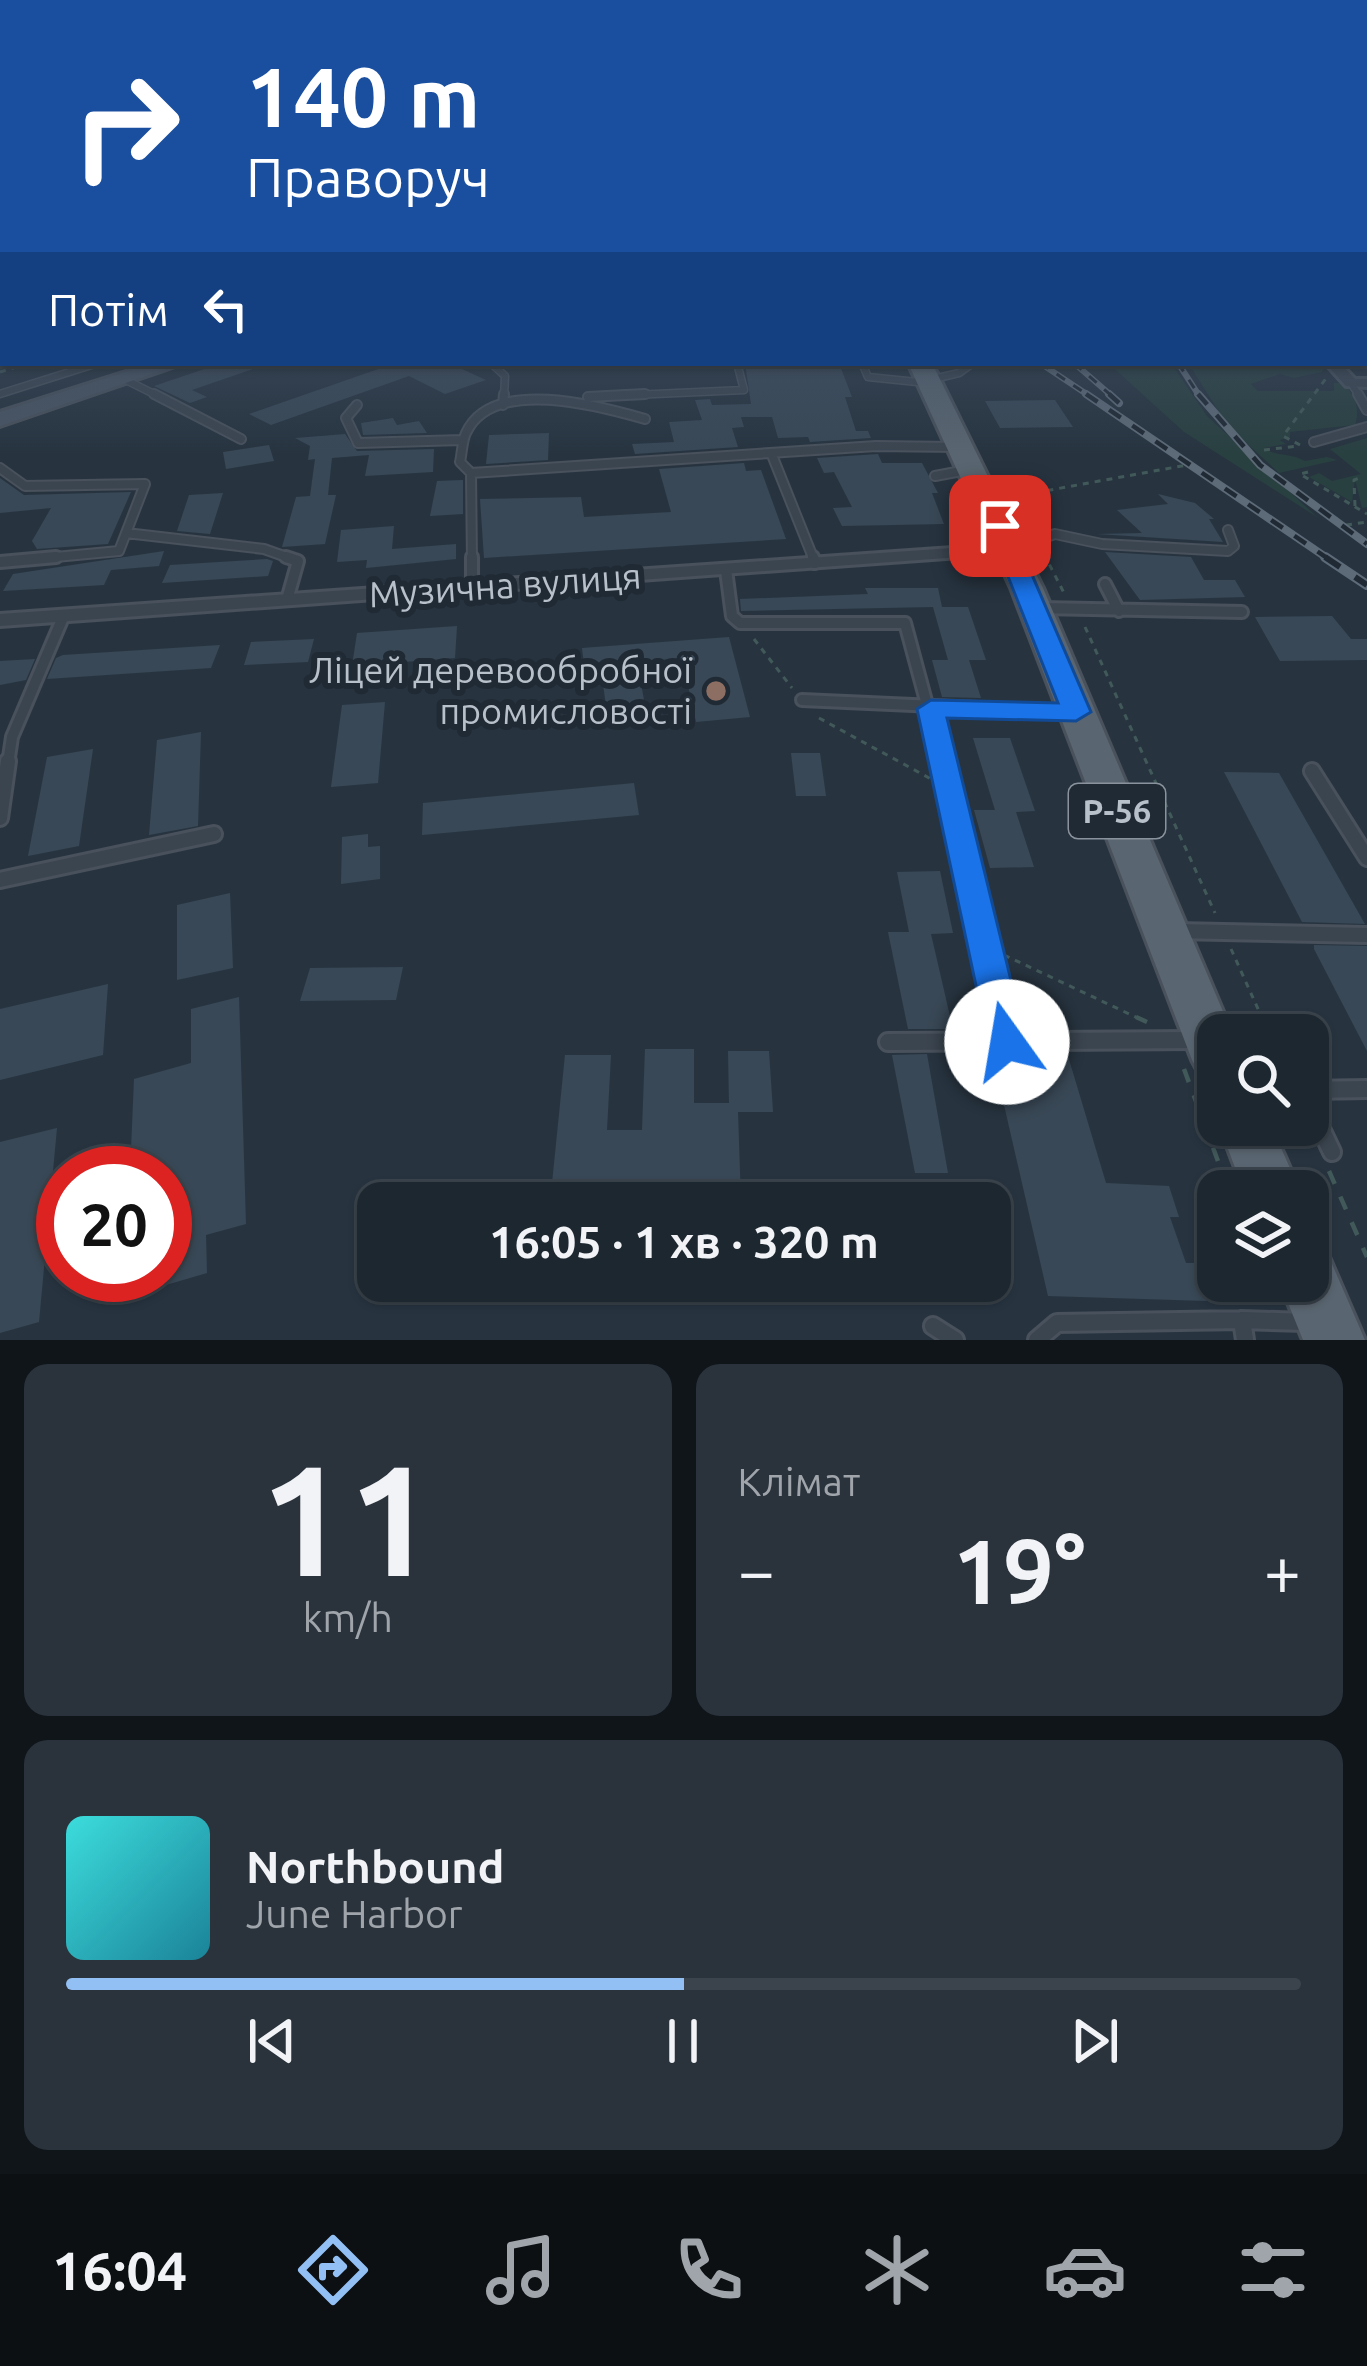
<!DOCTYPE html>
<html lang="uk">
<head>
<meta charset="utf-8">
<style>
  body { margin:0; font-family:Ubuntu,sans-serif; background:#2a333c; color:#f1f3f6; height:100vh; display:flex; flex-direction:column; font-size:45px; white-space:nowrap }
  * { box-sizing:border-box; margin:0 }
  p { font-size:39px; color:#a0a5ab }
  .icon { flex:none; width:66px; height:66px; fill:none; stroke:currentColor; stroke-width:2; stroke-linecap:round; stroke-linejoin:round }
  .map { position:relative; height:1340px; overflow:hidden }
  .panel { display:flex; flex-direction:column; gap:24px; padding:24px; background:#10151a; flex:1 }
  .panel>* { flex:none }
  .banner { position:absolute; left:0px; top:0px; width:1368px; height:366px; box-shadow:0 3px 9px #0004,0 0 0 3px #3b444c; background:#1a4fa0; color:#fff; overflow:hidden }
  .tools { position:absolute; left:1197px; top:1014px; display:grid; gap:24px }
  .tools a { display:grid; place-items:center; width:132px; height:132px; border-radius:24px; background:#1d2730; box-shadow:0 3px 9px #0004,0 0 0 3px #3b444c; font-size:60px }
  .speed { position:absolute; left:36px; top:1146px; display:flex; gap:24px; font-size:60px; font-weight:700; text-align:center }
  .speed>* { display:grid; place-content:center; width:156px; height:156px; border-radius:50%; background:#1d2730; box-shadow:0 3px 9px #0004,0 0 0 3px #3b444c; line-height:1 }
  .speed .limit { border:18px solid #d22; background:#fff; color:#111 }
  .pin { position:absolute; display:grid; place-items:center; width:102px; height:102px; color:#fff; margin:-51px; border-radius:24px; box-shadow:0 6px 18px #0006 }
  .me { position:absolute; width:132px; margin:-66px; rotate:347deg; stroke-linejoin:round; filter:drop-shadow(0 0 9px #0008) }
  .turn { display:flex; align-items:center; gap:42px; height:252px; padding:0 48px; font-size:54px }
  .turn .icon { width:156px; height:156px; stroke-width:2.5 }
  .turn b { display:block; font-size:84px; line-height:102px }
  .then { display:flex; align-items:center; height:114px; padding:0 48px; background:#0003; gap:24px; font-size:45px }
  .big { font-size:90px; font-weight:700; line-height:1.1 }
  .panel .widget { flex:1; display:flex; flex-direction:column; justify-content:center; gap:18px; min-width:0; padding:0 42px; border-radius:24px; background:#2a333c }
  .panel .dial { align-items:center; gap:0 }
  .dial b { font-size:156px; line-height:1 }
  .song { display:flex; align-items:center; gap:36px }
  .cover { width:144px; height:144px; border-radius:18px; background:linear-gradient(135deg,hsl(180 70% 55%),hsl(190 70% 35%)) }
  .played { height:12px; border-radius:6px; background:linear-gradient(90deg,#93c0f4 50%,#3b444c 50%) }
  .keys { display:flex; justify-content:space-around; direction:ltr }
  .heat { display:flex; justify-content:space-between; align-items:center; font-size:66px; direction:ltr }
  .panel .tiles { flex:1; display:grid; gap:24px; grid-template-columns:1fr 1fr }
  .widget:last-child { grid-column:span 2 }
  .trip { position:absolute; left:357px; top:1182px; width:654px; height:120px; border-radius:24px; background:#1d2730; box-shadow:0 3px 9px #0004,0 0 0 3px #3b444c; font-weight:700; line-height:120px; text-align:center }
  .tabs { display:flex; height:192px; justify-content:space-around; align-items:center; background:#0c1013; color:#a0a5ab }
  .tabs .icon { width:84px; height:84px }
  .tabs .on { color:#93c0f4 }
  .tabs b { font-size:54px; color:#f1f3f6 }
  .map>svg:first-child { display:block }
  .green { fill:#294041 }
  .building { fill:#394856 }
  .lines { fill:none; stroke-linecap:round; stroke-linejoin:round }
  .lane-far4-casing { stroke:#48515c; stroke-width:9 }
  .lane-far3-casing { stroke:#48515c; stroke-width:12 }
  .lane-far2-casing { stroke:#48515c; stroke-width:16 }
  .lane-far1-casing { stroke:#48515c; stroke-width:20 }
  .lane-casing { stroke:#48515c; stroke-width:22 }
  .street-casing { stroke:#48515c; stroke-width:6 }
  .secondary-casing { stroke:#48515c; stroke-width:6 }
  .primary-casing { stroke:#48515c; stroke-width:6 }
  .path-far1 { stroke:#425959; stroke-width:3; stroke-dasharray:6 6; stroke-linecap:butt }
  .path { stroke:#425959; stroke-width:4.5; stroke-dasharray:14 14; stroke-linecap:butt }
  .lane-far4 { stroke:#3b4550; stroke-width:6 }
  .lane-far3 { stroke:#3b4550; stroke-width:8 }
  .lane-far2 { stroke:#3b4550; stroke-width:10 }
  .lane-far1 { stroke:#3b4550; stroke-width:14 }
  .lane { stroke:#3b4550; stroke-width:16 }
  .street { fill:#3b4550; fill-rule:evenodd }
  .secondary { fill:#495563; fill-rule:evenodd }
  .primary { fill:#596570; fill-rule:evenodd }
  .rail-far2-casing { stroke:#5d6a77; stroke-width:6 }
  .rail-far1-casing { stroke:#5d6a77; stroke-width:8 }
  .rail-casing { stroke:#5d6a77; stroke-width:10 }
  .rail-far2 { stroke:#202a35; stroke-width:3; stroke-dasharray:10; stroke-linecap:butt }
  .rail-far1 { stroke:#202a35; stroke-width:4.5; stroke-dasharray:14; stroke-linecap:butt }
  .rail { stroke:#202a35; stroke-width:6; stroke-dasharray:18; stroke-linecap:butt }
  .route { fill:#1a73e8; stroke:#114b97; stroke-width:3 }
  .education-dot { fill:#8d6e63; stroke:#202a35; stroke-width:4.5 }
  .labels { text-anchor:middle; stroke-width:12; stroke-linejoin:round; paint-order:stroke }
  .shield { fill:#202a35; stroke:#8a939d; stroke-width:3 }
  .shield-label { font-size:33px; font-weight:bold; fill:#b8c0ca }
  .street-label { font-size:36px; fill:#b8c0ca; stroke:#202a35 }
  .poi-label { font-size:36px; fill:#b8c0ca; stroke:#202a35; text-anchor:end }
</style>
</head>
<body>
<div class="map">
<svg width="1367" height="1340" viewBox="0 0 1367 1340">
  <rect width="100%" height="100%" fill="#273440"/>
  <!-- green -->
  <path class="green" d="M 1108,363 L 1171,363 L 1207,416 L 1317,517 L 1184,432 Z
    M 1188,363 L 1328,363 L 1322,372 L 1294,378 L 1280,374 L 1251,384 L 1258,391 L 1334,391 L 1334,383 L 1344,383 C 1354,396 1361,407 1355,425 L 1290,432 L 1290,437 L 1280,440 L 1286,444 L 1264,448 C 1273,456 1292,453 1305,461 L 1327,457 L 1337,460 L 1279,473 L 1228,426 Z
    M 1367,438 L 1367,507 L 1362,508 L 1355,479 L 1352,502 L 1309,477 L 1319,473 L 1332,481 L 1361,474 L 1330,449 Z"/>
  <!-- building -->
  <path class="building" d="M 222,363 L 262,366 L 192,390 L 207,397 L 190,403 L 154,386 Z
    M 382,363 L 449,363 L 486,380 L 445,394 L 409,376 L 271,425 L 249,414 L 387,366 Z
    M 745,363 L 839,363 L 852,397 L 845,397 L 856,431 L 868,431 L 871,438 L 810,442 L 808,437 L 778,438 L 772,417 L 741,417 L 744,427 L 732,428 L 738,447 L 635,454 L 632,444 L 674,442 L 669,422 L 702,420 L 695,400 L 710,399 L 712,405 L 751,404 Z
    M 1055,400 L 1073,427 L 1000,428 L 985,401 Z
    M 393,418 L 397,425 L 419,421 L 427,433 L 363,435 L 361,423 Z
    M 549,433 L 548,460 L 486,464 L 489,435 Z
    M 345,434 L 357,451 L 434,449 L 433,472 L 365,476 L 369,455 L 332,458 L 328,495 L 336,495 L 325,544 L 282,547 L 296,497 L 310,496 L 315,459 L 308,460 L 310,446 L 295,438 Z
    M 269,445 L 274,461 L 226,469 L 223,452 Z
    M 878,454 L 882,463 L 922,463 L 938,493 L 932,493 L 944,524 L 842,526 L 833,508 L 852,507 L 834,472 L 824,473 L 817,458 Z
    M 744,463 L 746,471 L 761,470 L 786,539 L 484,558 L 480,499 L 581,497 L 584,517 L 671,512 L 659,469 Z
    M 0,478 L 24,495 L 131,492 L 108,544 L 37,549 L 32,541 L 51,508 L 0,513 Z
    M 463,480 L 463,514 L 430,516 L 437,481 Z
    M 223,493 L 210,534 L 177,531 L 189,495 Z
    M 1158,494 L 1195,503 L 1214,519 L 1209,519 L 1223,542 L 1097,534 L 1142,533 L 1117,510 L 1168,504 Z
    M 394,526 L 392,549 L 456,544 L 456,559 L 366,568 L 367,560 L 337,562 L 341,530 Z
    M 164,551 L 159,566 L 111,570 L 104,585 L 3,591 L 13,574 Z
    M 1105,552 L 1191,557 L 1204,580 L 1235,580 L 1245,597 L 1140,600 Z
    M 267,559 L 273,561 L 268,576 L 162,583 L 170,565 Z
    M 865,588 L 938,588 L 942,607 L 968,607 L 986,660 L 969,660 L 981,698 L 942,697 L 932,660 L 948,660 L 933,607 L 741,611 L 740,599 L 868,594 Z
    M 1332,616 L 1351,639 L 1367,639 L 1367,660 L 1280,661 L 1255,617 Z
    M 457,626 L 455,658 L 352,666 L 357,633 Z
    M 729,637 L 750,717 L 696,722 L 682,658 L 637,662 L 647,716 L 608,719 L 600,664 L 584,665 L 582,648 Z
    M 314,639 L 308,662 L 244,665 L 251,642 Z
    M 220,645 L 211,668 L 47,679 L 56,658 L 63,655 Z
    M 35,659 L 26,680 L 0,685 L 0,661 Z
    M 385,702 L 378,783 L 331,787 L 342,705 Z
    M 201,732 L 198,826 L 149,835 L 157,740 Z
    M 973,738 L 1010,738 L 1035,811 L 1016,812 L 1034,867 L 990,868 L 974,810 L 995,810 Z
    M 93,749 L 79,846 L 28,856 L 47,757 Z
    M 791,753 L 820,753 L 826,796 L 796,796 Z
    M 1224,772 L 1279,773 L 1365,924 L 1302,922 Z
    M 634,783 L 639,815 L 422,835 L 423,803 Z
    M 368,834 L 368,847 L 380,846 L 380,879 L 341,884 L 342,837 Z
    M 940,871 L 953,933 L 931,934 L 953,1029 L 908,1029 L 888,932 L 909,932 L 897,872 Z
    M 230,893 L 233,968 L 177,980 L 177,905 Z
    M 1314,945 L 1367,946 L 1367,1051 L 1314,949 Z
    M 403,967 L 396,1000 L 300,1001 L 310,968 Z
    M 108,984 L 103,1055 L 0,1080 L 0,1009 Z
    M 239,997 L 246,1224 L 206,1235 L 207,1273 L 125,1297 L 126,1275 L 165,1275 L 165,1173 L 130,1173 L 134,1079 L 191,1063 L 191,1009 Z
    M 645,1049 L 694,1049 L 694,1103 L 729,1103 L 728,1051 L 769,1051 L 773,1112 L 738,1112 L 741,1203 L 550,1203 L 565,1055 L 611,1055 L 607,1130 L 642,1130 Z
    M 927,1054 L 948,1173 L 915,1173 L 892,1055 Z
    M 1068,1056 L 1106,1183 L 1169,1186 L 1179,1217 L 1170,1217 L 1186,1263 L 1194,1263 L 1207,1301 L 1048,1296 L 1001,1092 L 1015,1092 L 1006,1057 Z
    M 57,1128 L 39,1322 L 0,1333 L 0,1142 Z
    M 957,1281 L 998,1281 L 1002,1297 L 960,1296 Z"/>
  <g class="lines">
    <defs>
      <path id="lane-far4" d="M 491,363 L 505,376 L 504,397
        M 862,363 L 868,377 L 927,383
        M 124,379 L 160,397
        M 929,380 L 959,373 L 973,363
        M 1351,383 L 1360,397
        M 0,394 L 98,363
        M 588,397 L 744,390 L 737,363"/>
      <path id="lane-far3" d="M 154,394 L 241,439
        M 1358,394 L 1367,410
        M 588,397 L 645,394
        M 357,405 L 346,418 L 358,443 L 462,440
        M 503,405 L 504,394
        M 1314,442 L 1367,427
        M 772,455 L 814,560
        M 0,468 L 25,486 L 145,484 L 119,551 L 24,560
        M 471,473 L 876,446 L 956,447
        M 935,476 L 967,470
        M 126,533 L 264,549 L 295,560
        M 1010,549 L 1055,534 L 1102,544 L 1228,551 L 1234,546 L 1228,530
        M 472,560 L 471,473 L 460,462 C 462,454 462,441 466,433 C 492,376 600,406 645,419"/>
      <path id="lane-far2" d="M 286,557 L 298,561 L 287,600
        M 472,557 L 472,587
        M 813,557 L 815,563
        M 0,562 L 56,557
        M 726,570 L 732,616 L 740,623 L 905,623 L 943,764
        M 1105,584 L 1119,611
        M 1041,608 L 1242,612
        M 802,700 L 1067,712
        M 8,764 L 12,737 L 64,615"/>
      <path id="lane-far1" d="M 943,761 L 1002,1020
        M 1312,771 L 1367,858
        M 0,818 L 8,761
        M 0,880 L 214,834
        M 1176,931 L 1367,935"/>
      <path id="lane" d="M 1001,1017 L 1007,1042
        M 888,1042 L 1194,1040
        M 1308,1090 L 1367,1089
        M 1308,1102 L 1332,1152
        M 933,1326 L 955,1340
        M 1037,1340 L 1057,1323 L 1242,1320
        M 1245,1340 L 1242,1320 L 1306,1322"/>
      <path id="street" d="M 1325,363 L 1340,363 L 1355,379 L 1367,379 L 1367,387 L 1346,386 Z
        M 1010,544 L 1019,549 L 1016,553 L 0,626 L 0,614 Z"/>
      <path id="secondary" d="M 154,363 L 184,363 L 0,426 L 0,412 Z"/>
      <path id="primary" d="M 908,363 L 932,363 L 1043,588 L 1233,1035 L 1218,1035 L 1218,1082 L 1200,1075 L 1192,1060 L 1011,588 Z
        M 1218,1123 L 1271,1125 L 1300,1191 L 1244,1191 Z
        M 1308,1249 L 1329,1257 L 1365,1340 L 1303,1340 L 1279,1281 L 1308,1281 Z"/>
    </defs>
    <!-- lane-far4 casing -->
    <use href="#lane-far4" class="lane-far4-casing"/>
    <!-- lane-far3 casing -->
    <use href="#lane-far3" class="lane-far3-casing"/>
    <!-- lane-far2 casing -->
    <use href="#lane-far2" class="lane-far2-casing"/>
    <!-- lane-far1 casing -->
    <use href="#lane-far1" class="lane-far1-casing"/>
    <!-- lane casing -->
    <use href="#lane" class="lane-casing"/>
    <!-- street casing -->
    <use href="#street" class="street-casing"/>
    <!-- secondary casing -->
    <use href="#secondary" class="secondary-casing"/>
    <!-- primary casing -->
    <use href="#primary" class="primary-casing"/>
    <!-- path-far1 -->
    <path class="path-far1" d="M 0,372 L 29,363
      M 1300,445 L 1283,436 L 1327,377
      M 1264,450 L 1298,446
      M 1308,472 L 1300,474 L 1367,514
      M 1012,497 L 1187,465
      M 1355,506 L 1354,480 L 1362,477
      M 1346,525 L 1367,522
      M 1044,554 L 1064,593
      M 1085,627 L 1215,913
      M 754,639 L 792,688
      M 819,718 L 931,779
      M 1231,949 L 1263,1020
      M 1004,955 L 1142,1020"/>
    <!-- path -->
    <path class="path" d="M 1136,1017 L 1147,1022
      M 1262,1017 L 1270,1035
      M 1184,1069 L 1229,1191
      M 1329,1171 L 1367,1257
      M 1262,1281 L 1269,1302"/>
    <!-- lane-far4 -->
    <use href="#lane-far4" class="lane-far4"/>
    <!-- lane-far3 -->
    <use href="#lane-far3" class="lane-far3"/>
    <!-- lane-far2 -->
    <use href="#lane-far2" class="lane-far2"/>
    <!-- lane-far1 -->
    <use href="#lane-far1" class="lane-far1"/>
    <!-- lane -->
    <use href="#lane" class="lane"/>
    <!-- street -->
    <use href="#street" class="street"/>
    <!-- secondary -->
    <use href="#secondary" class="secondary"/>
    <!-- primary -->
    <use href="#primary" class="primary"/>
    <defs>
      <path id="rail-far2" d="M 1040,363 L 1091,397
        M 1074,363 L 1113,397
        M 1178,363 L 1200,397"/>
      <path id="rail-far1" d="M 1086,394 L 1330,560
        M 1109,394 L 1119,403
        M 1198,394 L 1260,465 L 1367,544"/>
      <path id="rail" d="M 1325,557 L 1367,585"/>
    </defs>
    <!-- rail-far2 casing -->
    <use href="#rail-far2" class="rail-far2-casing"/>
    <!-- rail-far1 casing -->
    <use href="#rail-far1" class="rail-far1-casing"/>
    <!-- rail casing -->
    <use href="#rail" class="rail-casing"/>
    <!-- rail-far2 -->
    <use href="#rail-far2" class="rail-far2"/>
    <!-- rail-far1 -->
    <use href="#rail-far1" class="rail-far1"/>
    <!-- rail -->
    <use href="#rail" class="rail"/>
  </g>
  <!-- sky -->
  <linearGradient id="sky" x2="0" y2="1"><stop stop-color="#151d23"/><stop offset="0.59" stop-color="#415064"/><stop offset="1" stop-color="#415064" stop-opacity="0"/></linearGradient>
  <rect width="1367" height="454" fill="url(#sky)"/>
  <!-- route -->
  <path class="route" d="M 1000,519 L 1011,526 L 1091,712 L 1076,721 L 947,718 L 1026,1042 L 1020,1053 L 1007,1058 L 993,1053 L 988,1042 L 917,709 L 931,700 L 1058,703 L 988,526 Z"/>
  <!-- markers -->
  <circle class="education-dot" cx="716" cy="691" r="12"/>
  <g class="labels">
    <!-- shield labels -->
    <rect class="shield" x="1069" y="784" width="96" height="54" rx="9"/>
    <g class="shield-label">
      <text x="1117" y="823">Р-56</text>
    </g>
    <!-- street labels -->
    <g class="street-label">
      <text transform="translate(505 585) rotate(-4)" y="13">Музична вулиця</text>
    </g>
    <!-- poi labels -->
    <g class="poi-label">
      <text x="692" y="683">Ліцей деревообробної<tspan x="692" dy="41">промисловості</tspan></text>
    </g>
  </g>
</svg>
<div class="tools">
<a><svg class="icon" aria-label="search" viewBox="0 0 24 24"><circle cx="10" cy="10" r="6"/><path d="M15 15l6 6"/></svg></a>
<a><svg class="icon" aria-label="layers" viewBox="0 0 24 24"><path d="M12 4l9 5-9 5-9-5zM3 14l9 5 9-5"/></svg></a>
</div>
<div class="speed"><div class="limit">20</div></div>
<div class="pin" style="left:1000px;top:526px;background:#d93025"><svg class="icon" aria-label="arrive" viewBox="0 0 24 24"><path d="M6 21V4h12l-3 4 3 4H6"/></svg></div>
<svg class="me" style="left:1007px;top:1042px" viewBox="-20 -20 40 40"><circle r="19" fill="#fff"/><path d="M0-13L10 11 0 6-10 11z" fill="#1a73e8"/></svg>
<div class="trip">16:05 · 1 хв · 320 m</div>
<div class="banner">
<div class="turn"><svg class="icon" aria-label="right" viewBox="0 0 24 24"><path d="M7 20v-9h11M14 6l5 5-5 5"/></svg><div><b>140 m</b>Праворуч</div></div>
<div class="then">Потім<svg class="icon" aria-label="left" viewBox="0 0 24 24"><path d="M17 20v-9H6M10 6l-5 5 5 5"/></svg></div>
</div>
</div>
<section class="panel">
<div class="tiles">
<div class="widget dial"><b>11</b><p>km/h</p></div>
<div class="widget"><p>Клімат</p>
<div class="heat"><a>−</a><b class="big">19°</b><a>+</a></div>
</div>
<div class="widget">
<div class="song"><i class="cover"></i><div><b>Northbound</b><p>June Harbor</p></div></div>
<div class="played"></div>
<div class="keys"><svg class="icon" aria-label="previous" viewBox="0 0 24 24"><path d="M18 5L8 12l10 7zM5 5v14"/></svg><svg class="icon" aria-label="pause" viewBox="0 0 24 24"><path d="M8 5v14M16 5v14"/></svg><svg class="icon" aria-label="next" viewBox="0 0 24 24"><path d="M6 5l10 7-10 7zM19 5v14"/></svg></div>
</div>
</div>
</section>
<nav class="tabs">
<b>16:04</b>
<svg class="icon on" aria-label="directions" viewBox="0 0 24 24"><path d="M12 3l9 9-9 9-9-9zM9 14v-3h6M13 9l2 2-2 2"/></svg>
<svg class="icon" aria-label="music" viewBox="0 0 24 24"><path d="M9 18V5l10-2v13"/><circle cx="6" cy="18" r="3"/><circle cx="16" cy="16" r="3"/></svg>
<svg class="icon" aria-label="phone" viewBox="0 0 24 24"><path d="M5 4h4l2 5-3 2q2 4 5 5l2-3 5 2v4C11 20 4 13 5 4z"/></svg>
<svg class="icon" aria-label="climate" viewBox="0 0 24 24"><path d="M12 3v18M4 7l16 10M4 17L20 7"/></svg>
<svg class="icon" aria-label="car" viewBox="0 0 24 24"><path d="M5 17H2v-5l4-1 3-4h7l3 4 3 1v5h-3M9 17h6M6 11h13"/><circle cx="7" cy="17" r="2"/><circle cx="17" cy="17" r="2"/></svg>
<svg class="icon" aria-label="filters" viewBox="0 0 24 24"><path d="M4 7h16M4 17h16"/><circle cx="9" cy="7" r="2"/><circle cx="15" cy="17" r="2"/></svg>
</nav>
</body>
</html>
